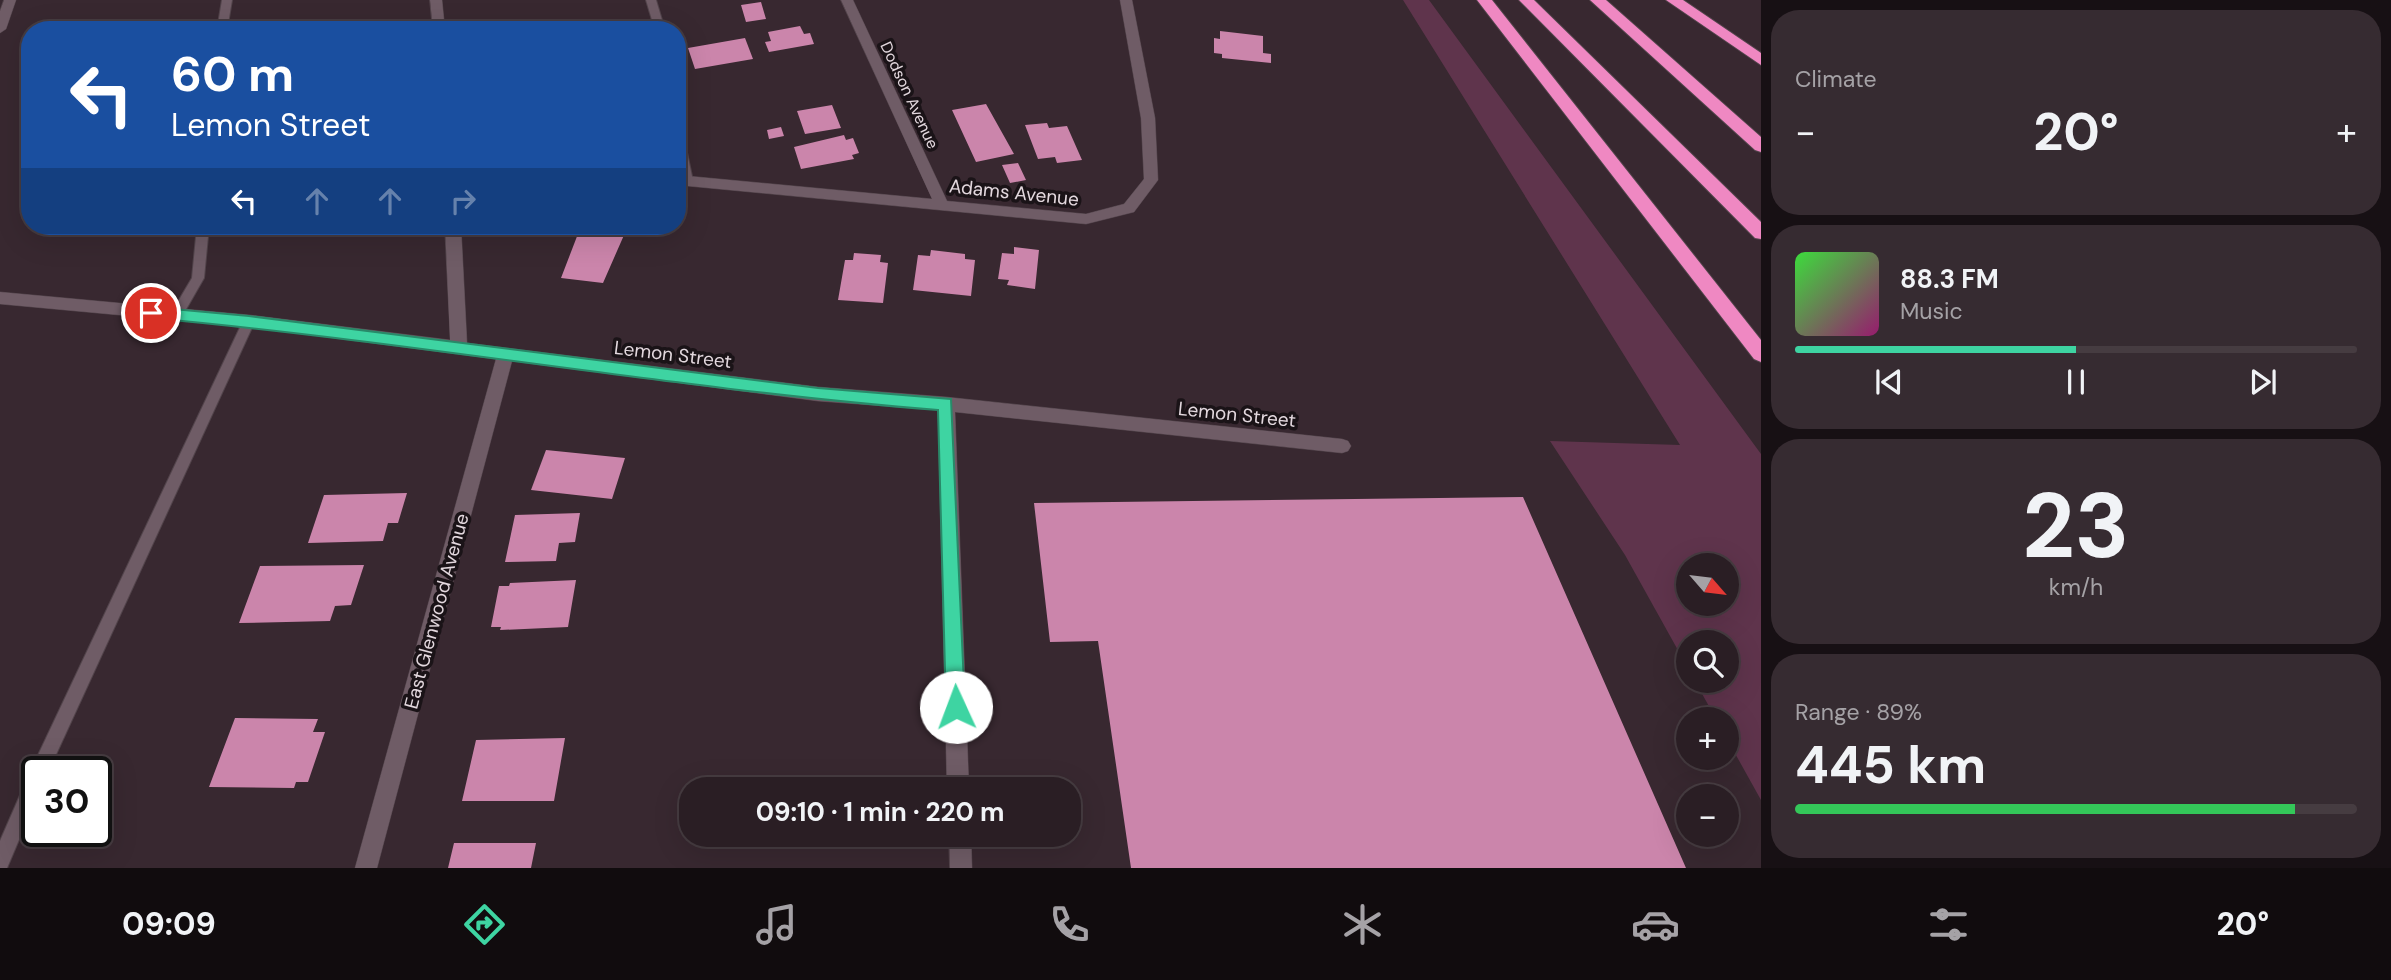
<!DOCTYPE html>
<html lang="en">
<head>
<meta charset="utf-8">
<style>
  body { margin:0; font-family:"DM Sans",sans-serif; background:#362b31; color:#f1f3f6; height:100vh; display:flex; flex-direction:column; font-size:26px; white-space:nowrap }
  * { box-sizing:border-box; margin:0 }
  p { font-size:23px; color:#a5a2a6 }
  .icon { flex:none; width:38px; height:38px; fill:none; stroke:currentColor; stroke-width:2; stroke-linecap:round; stroke-linejoin:round }
  .map { position:relative; flex:1; overflow:hidden }
  .panel { display:flex; flex-direction:column; gap:10px; padding:10px; background:#171014; width:630px }
  .panel>* { flex:none }
  .hud { position:absolute; left:21px; top:21px; width:665px; height:214px; border-radius:28px; box-shadow:0 7px 28px #0002,0 0 0 2px #463c41; background:#1a4fa0; color:#fff; overflow:hidden }
  .needle { width:46px; rotate:118deg }
  .controls { position:absolute; left:1676px; top:553px; display:grid; gap:14px }
  .controls a { display:grid; place-items:center; width:63px; height:63px; border-radius:50%; background:#2a1e24; box-shadow:0 7px 28px #0002,0 0 0 2px #463c41; font-size:35px }
  .speed { position:absolute; left:21px; top:756px; display:flex; gap:14px; font-size:35px; font-weight:700; text-align:center }
  .speed>* { display:grid; place-content:center; width:91px; height:91px; border-radius:50%; background:#2a1e24; box-shadow:0 7px 28px #0002,0 0 0 2px #463c41; line-height:1 }
  .speed .limit { border:4px solid #111; border-radius:10px; background:#fff; color:#111 }
  .pin { position:absolute; display:grid; place-items:center; width:60px; height:60px; color:#fff; margin:-30px; border:4px solid #fff; border-radius:50%; box-shadow:0 2px 7px #0007 }
  .me { position:absolute; width:77px; margin:-38px; rotate:358deg; stroke-linejoin:round; filter:drop-shadow(0 0 5px #0008) }
  .turn { display:flex; align-items:center; gap:24px; height:147px; padding:0 35px; font-size:32px }
  .turn .icon { width:91px; height:91px; stroke-width:2.5 }
  .turn b { display:block; font-size:49px; line-height:60px }
  .lanes { display:flex; align-items:center; height:66px; padding:0 35px; background:#0003; justify-content:center; gap:35px; direction:ltr }
  .lanes .off { opacity:.35 }
  .big { font-size:52px; font-weight:700; line-height:1.1 }
  .panel .tile { flex:1; display:flex; flex-direction:column; justify-content:center; gap:10px; min-width:0; padding:0 24px; border-radius:28px; background:#362b31 }
  .panel .dial { align-items:center; gap:0 }
  .dial b { font-size:91px; line-height:1 }
  .song { display:flex; align-items:center; gap:21px }
  .cover { width:84px; height:84px; border-radius:10px; background:linear-gradient(135deg,hsl(120 70% 55%),hsl(320 70% 35%)) }
  .played { height:7px; border-radius:4px; background:linear-gradient(90deg,#3ed4a2 50%,#463c41 50%) }
  .keys { display:flex; justify-content:space-around; direction:ltr }
  .heat { display:flex; justify-content:space-between; align-items:center; font-size:38px; direction:ltr }
  .charge { height:10px; border-radius:5px; background:linear-gradient(90deg,#34c759 89%,#463c41 0) }
  .trip { position:absolute; left:679px; top:777px; width:402px; height:70px; border-radius:28px; background:#2a1e24; box-shadow:0 7px 28px #0002,0 0 0 2px #463c41; font-weight:700; line-height:70px; text-align:center }
  .menu { display:flex; height:112px; justify-content:space-around; align-items:center; background:#110c0e; color:#a5a2a6 }
  .menu .icon { width:49px; height:49px }
  .menu .active { color:#3ed4a2 }
  .menu b { font-size:32px; color:#f1f3f6 }
  main { display:flex; flex:1; min-height:0 }
  .map>svg:first-child { display:block }
  .green { fill:#5f344c; fill-rule:evenodd }
  .building { fill:#cb85ab }
  .lines { fill:none; stroke-linecap:round; stroke-linejoin:round }
  .lane-casing { stroke:#52444b; stroke-width:2 }
  .street-casing { stroke:#52444b; stroke-width:1 }
  .highway-casing { stroke:#52444b; stroke-width:2 }
  .lane { fill:#6f5c66; fill-rule:evenodd }
  .street { fill:#6f5c66; fill-rule:evenodd }
  .highway { fill:#ef88c2; fill-rule:evenodd }
  .route { fill:#3ed4a2; stroke:#288a69; stroke-width:2 }
  .labels { text-anchor:middle; stroke-width:7; stroke-linejoin:round; paint-order:stroke }
  .far-street-label { font-size:16px; fill:#e3d8de; stroke:#1a1317 }
  .street-label { font-size:19px; fill:#e3d8de; stroke:#1a1317 }
</style>
</head>
<body>
<main>
<div class="map">
<svg width="1761" height="868" viewBox="0 0 1761 868">
  <rect width="100%" height="100%" fill="#382830"/>
  <!-- green -->
  <path class="green" d="M 1403,0 L 1429,0 L 1761,454 L 1761,800 L 1727,739 L 1727,719 L 1716,719 L 1695,681 L 1727,681 L 1727,642 L 1689,642 L 1689,670 L 1625,555 L 1550,441 L 1680,445 ZM 1689,565 L 1727,565 L 1727,604 L 1689,604 Z"/>
  <!-- building -->
  <path class="building" d="M 761,2 L 766,19 L 746,22 L 741,5 Z
    M 800,26 L 804,34 L 810,33 L 814,44 L 769,52 L 765,42 L 771,41 L 768,32 Z
    M 1220,31 L 1263,36 L 1263,53 L 1271,54 L 1271,63 L 1222,58 L 1222,54 L 1214,53 L 1214,38 L 1220,39 Z
    M 745,38 L 753,59 L 695,69 L 688,48 Z
    M 986,104 L 1014,154 L 976,162 L 952,110 Z
    M 832,105 L 841,128 L 805,134 L 797,111 Z
    M 1047,123 L 1049,128 L 1067,126 L 1082,160 L 1057,163 L 1055,157 L 1038,159 L 1025,125 Z
    M 781,127 L 784,136 L 769,139 L 767,130 Z
    M 844,135 L 846,140 L 853,138 L 859,153 L 852,155 L 854,159 L 801,169 L 794,147 Z
    M 1018,163 L 1026,180 L 1010,183 L 1002,165 Z
    M 581,226 L 628,226 L 603,283 L 561,278 Z
    M 1014,247 L 1039,250 L 1035,289 L 1007,285 L 1009,280 L 998,279 L 1002,253 L 1014,254 Z
    M 931,250 L 965,254 L 965,259 L 975,260 L 971,296 L 913,290 L 918,255 L 930,256 Z
    M 854,253 L 881,255 L 880,262 L 888,263 L 883,303 L 838,300 L 845,260 L 853,260 Z
    M 546,450 L 625,458 L 612,499 L 531,490 Z
    M 407,493 L 398,523 L 388,523 L 383,541 L 308,543 L 324,495 Z
    M 1523,497 L 1686,868 L 1131,868 L 1098,641 L 1050,642 L 1034,503 Z
    M 580,513 L 575,542 L 559,543 L 556,561 L 505,562 L 515,515 Z
    M 364,565 L 351,605 L 335,606 L 330,621 L 239,623 L 260,566 Z
    M 576,580 L 568,627 L 500,630 L 501,627 L 491,627 L 499,586 L 509,586 L 510,583 Z
    M 235,718 L 318,719 L 313,732 L 325,732 L 308,782 L 296,782 L 294,788 L 209,787 Z
    M 565,738 L 554,801 L 462,801 L 476,740 Z
    M 454,843 L 536,843 L 531,868 L 448,868 Z"/>
  <g class="lines">
    <defs>
      <path id="lane" d="M 222,0 L 232,0 L 227,30 L 217,30 Z
        M 646,0 L 656,0 L 665,30 L 655,30 Z
        M 677,130 L 683,134 L 693,181 L 687,185 L 681,181 L 677,162 Z
        M 197,226 L 209,226 L 204,278 L 181,318 L 176,320 L 170,315 L 192,278 Z
        M 249,316 L 255,321 L 48,772 L 37,772 L 37,797 L 7,868 L 0,868 L 0,841 L 31,770 L 243,321 Z"/>
      <path id="street" d="M 4,0 L 16,0 L 6,29 L 0,33 L 0,11 Z
        M 430,0 L 442,0 L 445,30 L 433,30 Z
        M 841,0 L 853,0 L 947,201 L 1086,214 L 1124,204 L 1144,179 L 1141,118 L 1120,0 L 1132,0 L 1155,118 L 1158,180 L 1134,212 L 1086,224 L 677,185 L 677,175 L 932,199 Z
        M 445,226 L 461,226 L 467,343 L 818,387 L 946,397 L 1342,439 L 1348,441 L 1351,446 L 1348,451 L 1342,453 L 955,412 L 969,789 L 947,789 L 938,410 L 818,401 L 512,361 L 377,868 L 355,868 L 496,359 L 249,327 L 0,304 L 0,292 L 249,315 L 450,340 Z
        M 949,835 L 971,835 L 972,868 L 950,868 Z"/>
      <path id="highway" d="M 1477,0 L 1492,0 L 1761,340 L 1761,362 L 1754,359 Z
        M 1519,0 L 1534,0 L 1761,222 L 1761,239 L 1755,238 Z
        M 1590,0 L 1606,0 L 1761,137 L 1761,152 L 1755,150 Z
        M 1666,0 L 1683,0 L 1761,53 L 1761,65 Z"/>
    </defs>
    <!-- lane casing -->
    <use href="#lane" class="lane-casing"/>
    <!-- street casing -->
    <use href="#street" class="street-casing"/>
    <!-- highway casing -->
    <use href="#highway" class="highway-casing"/>
    <!-- lane -->
    <use href="#lane" class="lane"/>
    <!-- street -->
    <use href="#street" class="street"/>
    <!-- highway -->
    <use href="#highway" class="highway"/>
  </g>
  <!-- route -->
  <path class="route" d="M 151,307 L 249,316 L 818,388 L 951,399 L 965,707 L 962,713 L 956,716 L 949,713 L 946,707 L 938,410 C 674,389 414,342 151,318 L 144,313 Z"/>
  <g class="labels">
    <!-- far-street labels -->
    <g class="far-street-label">
      <text transform="translate(910 95) rotate(65)" y="6">Dodson Avenue</text>
    </g>
    <!-- street labels -->
    <g class="street-label">
      <text transform="translate(1014 192) rotate(6)" y="7">Adams Avenue</text>
      <text transform="translate(673 354) rotate(7)" y="7">Lemon Street</text>
      <text transform="translate(1237 414) rotate(6)" y="7">Lemon Street</text>
      <text transform="translate(436 611) rotate(-75)" y="7">East Glenwood Avenue</text>
    </g>
  </g>
</svg>
<div class="controls">
<a><svg class="needle" viewBox="-14 -14 28 28"><path d="M0-13l5 13h-10z" fill="#e53935"/><path d="M0 13l5-13h-10z" fill="#a5a2a6"/></svg></a>
<a><svg class="icon" aria-label="search" viewBox="0 0 24 24"><circle cx="10" cy="10" r="6"/><path d="M15 15l6 6"/></svg></a>
<a>+</a>
<a>−</a>
</div>
<div class="speed"><div class="limit">30</div></div>
<div class="pin" style="left:151px;top:313px;background:#d93025"><svg class="icon" aria-label="arrive" viewBox="0 0 24 24"><path d="M6 21V4h12l-3 4 3 4H6"/></svg></div>
<svg class="me" style="left:956px;top:707px" viewBox="-20 -20 40 40"><circle r="19" fill="#fff"/><path d="M0-13L10 11 0 6-10 11z" fill="#3ed4a2"/></svg>
<div class="trip">09:10 · 1 min · 220 m</div>
<div class="hud">
<div class="turn"><svg class="icon" aria-label="left" viewBox="0 0 24 24"><path d="M17 20v-9H6M10 6l-5 5 5 5"/></svg><div><b>60 m</b>Lemon Street</div></div>
<div class="lanes"><svg class="icon" aria-label="left" viewBox="0 0 24 24"><path d="M17 20v-9H6M10 6l-5 5 5 5"/></svg><svg class="icon off" aria-label="ahead" viewBox="0 0 24 24"><path d="M12 20V5M6 11l6-6 6 6"/></svg><svg class="icon off" aria-label="ahead" viewBox="0 0 24 24"><path d="M12 20V5M6 11l6-6 6 6"/></svg><svg class="icon off" aria-label="right" viewBox="0 0 24 24"><path d="M7 20v-9h11M14 6l5 5-5 5"/></svg></div>
</div>
</div>
<section class="panel">
<div class="tile"><p>Climate</p>
<div class="heat"><a>−</a><b class="big">20°</b><a>+</a></div>
</div>
<div class="tile">
<div class="song"><i class="cover"></i><div><b>88.3 FM</b><p>Music</p></div></div>
<div class="played"></div>
<div class="keys"><svg class="icon" aria-label="previous" viewBox="0 0 24 24"><path d="M18 5L8 12l10 7zM5 5v14"/></svg><svg class="icon" aria-label="pause" viewBox="0 0 24 24"><path d="M8 5v14M16 5v14"/></svg><svg class="icon" aria-label="next" viewBox="0 0 24 24"><path d="M6 5l10 7-10 7zM19 5v14"/></svg></div>
</div>
<div class="tile dial"><b>23</b><p>km/h</p></div>
<div class="tile"><p>Range · 89%</p><b class="big">445 km</b><div class="charge"></div></div>
</section>
</main>
<nav class="menu">
<b>09:09</b>
<svg class="icon active" aria-label="directions" viewBox="0 0 24 24"><path d="M12 3l9 9-9 9-9-9zM9 14v-3h6M13 9l2 2-2 2"/></svg>
<svg class="icon" aria-label="music" viewBox="0 0 24 24"><path d="M9 18V5l10-2v13"/><circle cx="6" cy="18" r="3"/><circle cx="16" cy="16" r="3"/></svg>
<svg class="icon" aria-label="phone" viewBox="0 0 24 24"><path d="M5 4h4l2 5-3 2q2 4 5 5l2-3 5 2v4C11 20 4 13 5 4z"/></svg>
<svg class="icon" aria-label="climate" viewBox="0 0 24 24"><path d="M12 3v18M4 7l16 10M4 17L20 7"/></svg>
<svg class="icon" aria-label="car" viewBox="0 0 24 24"><path d="M5 17H2v-5l4-1 3-4h7l3 4 3 1v5h-3M9 17h6M6 11h13"/><circle cx="7" cy="17" r="2"/><circle cx="17" cy="17" r="2"/></svg>
<svg class="icon" aria-label="filters" viewBox="0 0 24 24"><path d="M4 7h16M4 17h16"/><circle cx="9" cy="7" r="2"/><circle cx="15" cy="17" r="2"/></svg>
<b>20°</b>
</nav>
</body>
</html>
